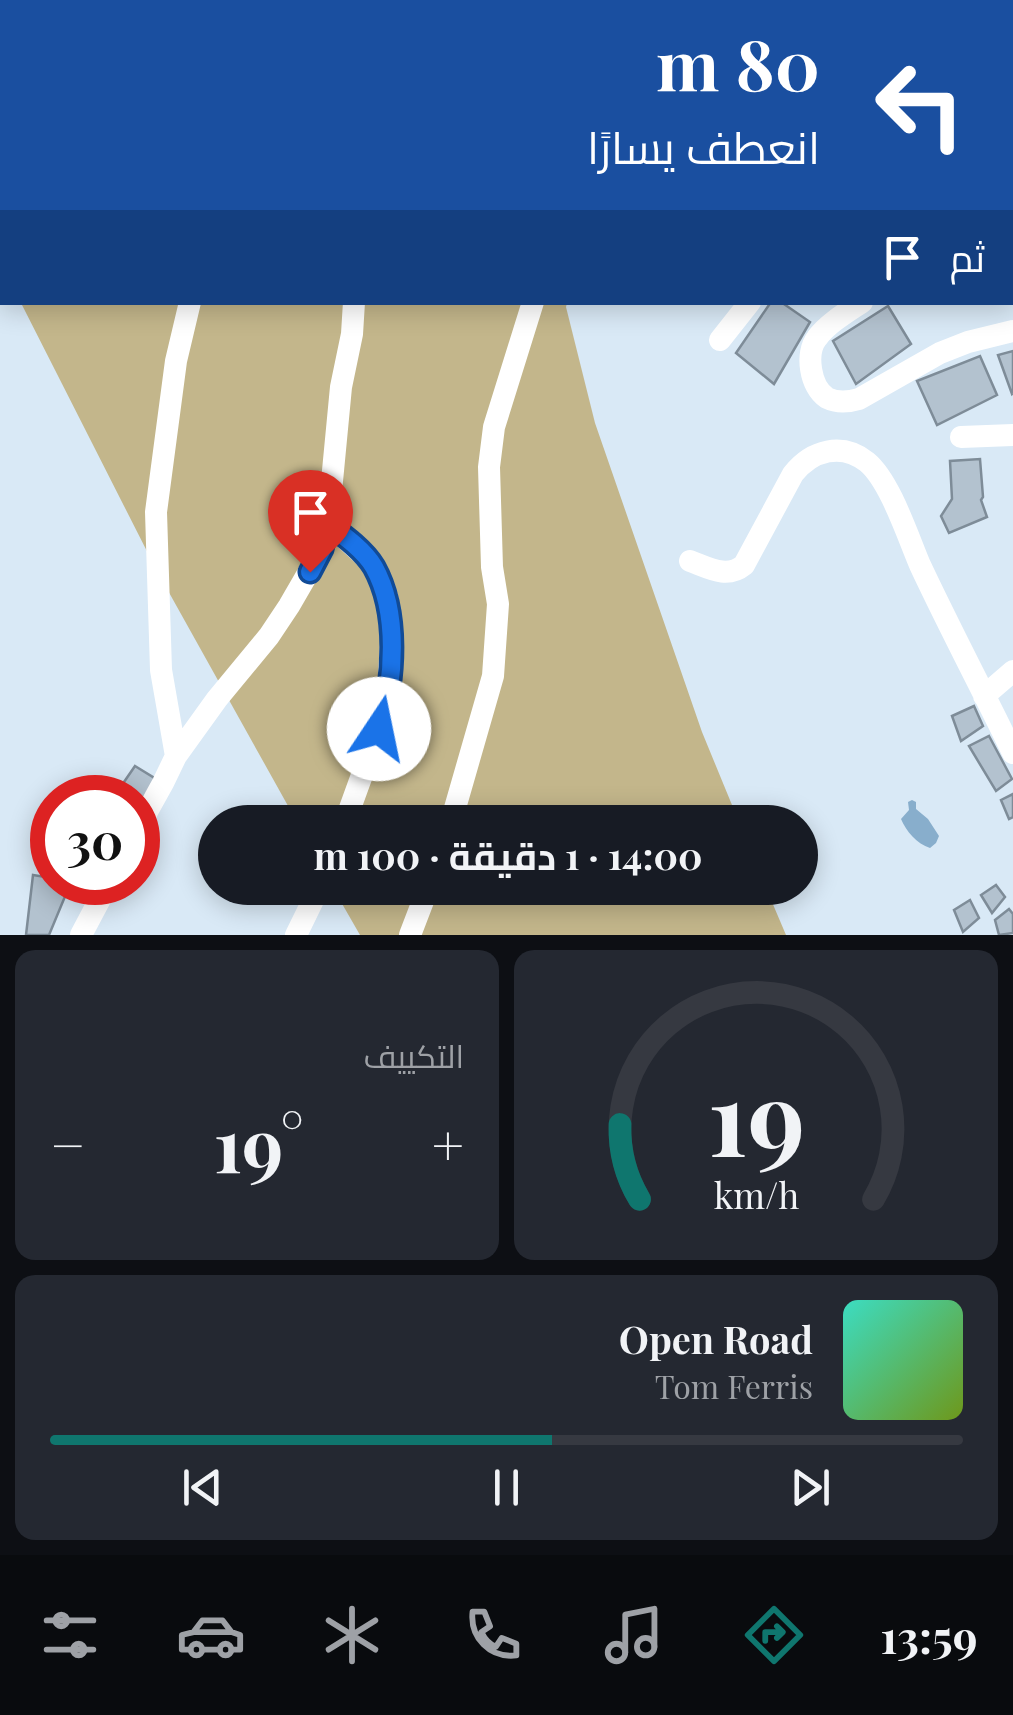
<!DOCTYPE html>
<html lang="ar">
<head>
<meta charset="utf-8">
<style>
  body { margin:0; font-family:"Playfair Display",Cairo,serif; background:#242831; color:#f1f3f6; direction:rtl; height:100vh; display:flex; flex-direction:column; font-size:38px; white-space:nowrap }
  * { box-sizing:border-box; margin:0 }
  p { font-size:32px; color:#9ea1a6 }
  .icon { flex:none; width:55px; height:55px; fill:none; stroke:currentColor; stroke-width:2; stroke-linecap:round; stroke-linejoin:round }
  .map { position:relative; height:935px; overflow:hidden; direction:ltr }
  .side { display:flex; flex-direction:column; gap:15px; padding:15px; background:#0d0f14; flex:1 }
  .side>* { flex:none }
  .top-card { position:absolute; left:0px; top:0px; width:1015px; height:305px; box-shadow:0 5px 25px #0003; direction:rtl; background:#1a4fa0; color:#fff; overflow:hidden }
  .speed { position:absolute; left:30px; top:775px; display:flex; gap:20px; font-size:50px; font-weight:700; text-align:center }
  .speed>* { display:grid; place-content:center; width:130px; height:130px; border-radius:50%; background:#171b24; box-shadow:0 5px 25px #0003; line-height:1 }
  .speed .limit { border:15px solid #d22; background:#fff; color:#111 }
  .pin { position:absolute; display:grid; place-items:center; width:85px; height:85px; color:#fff; margin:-102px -42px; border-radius:50% 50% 50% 0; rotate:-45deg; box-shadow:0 0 10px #0007 }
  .pin .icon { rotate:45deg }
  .me { position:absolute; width:110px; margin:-55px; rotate:11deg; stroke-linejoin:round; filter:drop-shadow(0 0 8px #0008) }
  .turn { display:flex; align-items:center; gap:35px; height:210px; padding:0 30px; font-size:45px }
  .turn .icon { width:130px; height:130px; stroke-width:2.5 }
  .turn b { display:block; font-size:70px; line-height:85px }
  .then { display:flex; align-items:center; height:95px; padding:0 30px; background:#0003; gap:20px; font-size:38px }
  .big { font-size:75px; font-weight:700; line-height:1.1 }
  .side .card { flex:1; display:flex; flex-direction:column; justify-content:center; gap:15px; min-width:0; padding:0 35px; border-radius:20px; background:#242831 }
  .side .dial { align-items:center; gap:0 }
  .dial svg { height:260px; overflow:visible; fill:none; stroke:#363941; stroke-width:7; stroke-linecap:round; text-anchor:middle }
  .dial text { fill:#f1f3f6; stroke:none }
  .song { display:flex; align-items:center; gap:30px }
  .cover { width:120px; height:120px; border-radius:15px; background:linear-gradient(135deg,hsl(170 70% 55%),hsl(80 70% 35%)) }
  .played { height:10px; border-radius:5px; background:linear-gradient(90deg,#0f766e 55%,#363941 55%) }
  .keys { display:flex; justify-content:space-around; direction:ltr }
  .heat { display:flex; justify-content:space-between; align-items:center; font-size:55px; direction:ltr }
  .side .tiles { flex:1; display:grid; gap:15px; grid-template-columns:1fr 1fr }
  .card:last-child { grid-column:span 2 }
  .trip { position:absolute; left:198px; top:805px; width:620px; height:100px; border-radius:50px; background:#171b24; box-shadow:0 5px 25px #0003; font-weight:700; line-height:100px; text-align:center; direction:rtl }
  .tab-bar { display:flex; height:160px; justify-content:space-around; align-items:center; background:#090b0e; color:#9ea1a6 }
  .tab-bar .icon { width:70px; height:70px }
  .tab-bar .active { color:#0f766e }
  .tab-bar b { font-size:45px; color:#f1f3f6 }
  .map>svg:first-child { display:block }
  .forest { fill:#c3b68b }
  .water { fill:#88aecc }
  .building { fill:#b3c2cf; stroke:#7e8c98; stroke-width:2.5 }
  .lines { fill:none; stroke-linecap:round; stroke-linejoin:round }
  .minor { stroke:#fff; stroke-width:22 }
  .route-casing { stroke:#114b97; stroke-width:25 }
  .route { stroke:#1a73e8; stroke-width:18 }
</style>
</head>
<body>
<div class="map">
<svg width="1013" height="935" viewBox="0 0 1013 935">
  <rect width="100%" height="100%" fill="#d9e9f6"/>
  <!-- forest -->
  <path class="forest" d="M 105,0 L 1013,0 L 1013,55 L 1012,2 L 102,2 Z
    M 21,303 L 567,303 L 566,307 L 595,423 L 702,732 L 739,822 L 297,822 L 157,571 Z
    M 333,888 L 766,888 L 786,935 L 360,935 Z"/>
  <!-- water -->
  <path class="water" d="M 912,800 L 916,802 L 916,809 L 928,819 L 939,836 L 936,843 L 930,848 C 917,844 906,831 901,819 L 909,810 L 908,802 Z"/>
  <!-- building -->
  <path class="building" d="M 771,302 L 781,302 L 810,322 L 774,384 L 736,353 Z
    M 888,306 L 911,344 L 856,384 L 833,341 Z
    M 1013,351 L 1013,393 L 1012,394 L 998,355 Z
    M 980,356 L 997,395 L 937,425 L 917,381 Z
    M 980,459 L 983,497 L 981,500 L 987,517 L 949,533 L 941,516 L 952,499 L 950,461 Z
    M 974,706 L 983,726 L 961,741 L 952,716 Z
    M 989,736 L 1012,779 L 996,791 L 969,746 Z
    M 135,766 L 156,779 L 138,806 L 138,798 L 113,798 Z
    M 1013,794 L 1013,817 L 1009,819 L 1001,800 Z
    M 33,875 L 52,878 L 52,882 L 71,882 L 49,935 L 26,935 Z
    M 996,885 L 1005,897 L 992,913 L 981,895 Z
    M 970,900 L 979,918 L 963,932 L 954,910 Z
    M 1009,909 L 1013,914 L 1013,933 L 999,935 L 995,920 Z"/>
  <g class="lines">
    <!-- minor -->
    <path class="minor" d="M 372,2 L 374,0
      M 1012,234 L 1013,234
      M 862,302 C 847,312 827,324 817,338 C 805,353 810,387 827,398 C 837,403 849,402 859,399 L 940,353 L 968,342 L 1013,331
      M 720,340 L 750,302
      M 961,437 L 1013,435
      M 328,523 L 372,563 L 387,597 L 392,628 L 387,706 L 345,822
      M 690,561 C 709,568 727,579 744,565 L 793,474 C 812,450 842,442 867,462 C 890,481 908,537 920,565 C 950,629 983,691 1013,753
      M 984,696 L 1013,671
      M 176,756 L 161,670 L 156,512 L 176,361 L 190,302
      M 451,822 L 493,676 L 498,604 L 492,567 L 489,467 L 494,427 L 533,302
      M 138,828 L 163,783 L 176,756 L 217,699 L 269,636 L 289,606 L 322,549 L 328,523 L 341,387 L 352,334 L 354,302
      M 81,935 L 109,882
      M 296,935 L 319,888
      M 410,935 L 428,888"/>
  </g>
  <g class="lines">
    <defs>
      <path id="route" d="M 310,572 L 322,549 L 328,524 C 343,535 364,550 374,567 C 399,612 395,681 379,729"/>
    </defs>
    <!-- route casing -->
    <use href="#route" class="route-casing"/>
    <!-- route -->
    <use href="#route" class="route"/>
  </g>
</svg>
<div class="speed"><div class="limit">30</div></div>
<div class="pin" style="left:310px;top:572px;background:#d93025"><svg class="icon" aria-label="arrive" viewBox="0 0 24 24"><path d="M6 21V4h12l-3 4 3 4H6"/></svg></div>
<svg class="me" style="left:379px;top:729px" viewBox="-20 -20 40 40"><circle r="19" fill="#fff"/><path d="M0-13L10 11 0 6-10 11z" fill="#1a73e8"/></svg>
<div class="trip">14:00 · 1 دقيقة · 100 m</div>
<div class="top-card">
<div class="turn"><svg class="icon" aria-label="left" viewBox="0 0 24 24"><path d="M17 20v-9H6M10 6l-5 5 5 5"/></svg><div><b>80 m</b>انعطف يسارًا</div></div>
<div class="then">ثم<svg class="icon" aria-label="arrive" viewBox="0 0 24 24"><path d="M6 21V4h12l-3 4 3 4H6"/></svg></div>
</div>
</div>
<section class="side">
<div class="tiles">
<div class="card dial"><svg viewBox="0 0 100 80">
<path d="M14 69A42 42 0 1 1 86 69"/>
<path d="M14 69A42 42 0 0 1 8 46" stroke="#0f766e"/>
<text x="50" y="56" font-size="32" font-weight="700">19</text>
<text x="50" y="72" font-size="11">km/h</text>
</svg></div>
<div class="card"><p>التكييف</p>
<div class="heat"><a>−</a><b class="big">19°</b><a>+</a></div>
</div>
<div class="card">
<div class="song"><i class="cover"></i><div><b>Open Road</b><p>Tom Ferris</p></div></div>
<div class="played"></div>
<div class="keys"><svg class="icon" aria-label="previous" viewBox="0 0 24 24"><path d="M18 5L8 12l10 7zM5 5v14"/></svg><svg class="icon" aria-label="pause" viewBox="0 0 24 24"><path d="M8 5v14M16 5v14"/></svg><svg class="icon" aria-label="next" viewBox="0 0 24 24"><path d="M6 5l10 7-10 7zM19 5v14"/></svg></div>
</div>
</div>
</section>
<nav class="tab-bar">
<b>13:59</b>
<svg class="icon active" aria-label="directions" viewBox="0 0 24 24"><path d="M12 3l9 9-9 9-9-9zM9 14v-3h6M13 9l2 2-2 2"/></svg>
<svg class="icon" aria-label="music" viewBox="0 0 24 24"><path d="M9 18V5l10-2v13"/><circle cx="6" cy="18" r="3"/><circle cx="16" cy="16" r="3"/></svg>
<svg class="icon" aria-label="phone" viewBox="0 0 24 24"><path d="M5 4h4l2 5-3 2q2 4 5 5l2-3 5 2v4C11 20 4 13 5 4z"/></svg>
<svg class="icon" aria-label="climate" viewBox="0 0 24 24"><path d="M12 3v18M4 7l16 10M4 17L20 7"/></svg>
<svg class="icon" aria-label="car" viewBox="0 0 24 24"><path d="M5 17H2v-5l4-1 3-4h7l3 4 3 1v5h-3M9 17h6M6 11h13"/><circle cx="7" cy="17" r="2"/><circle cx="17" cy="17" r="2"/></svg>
<svg class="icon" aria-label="filters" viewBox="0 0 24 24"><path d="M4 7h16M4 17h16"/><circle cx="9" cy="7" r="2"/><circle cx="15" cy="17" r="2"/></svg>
</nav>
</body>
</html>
